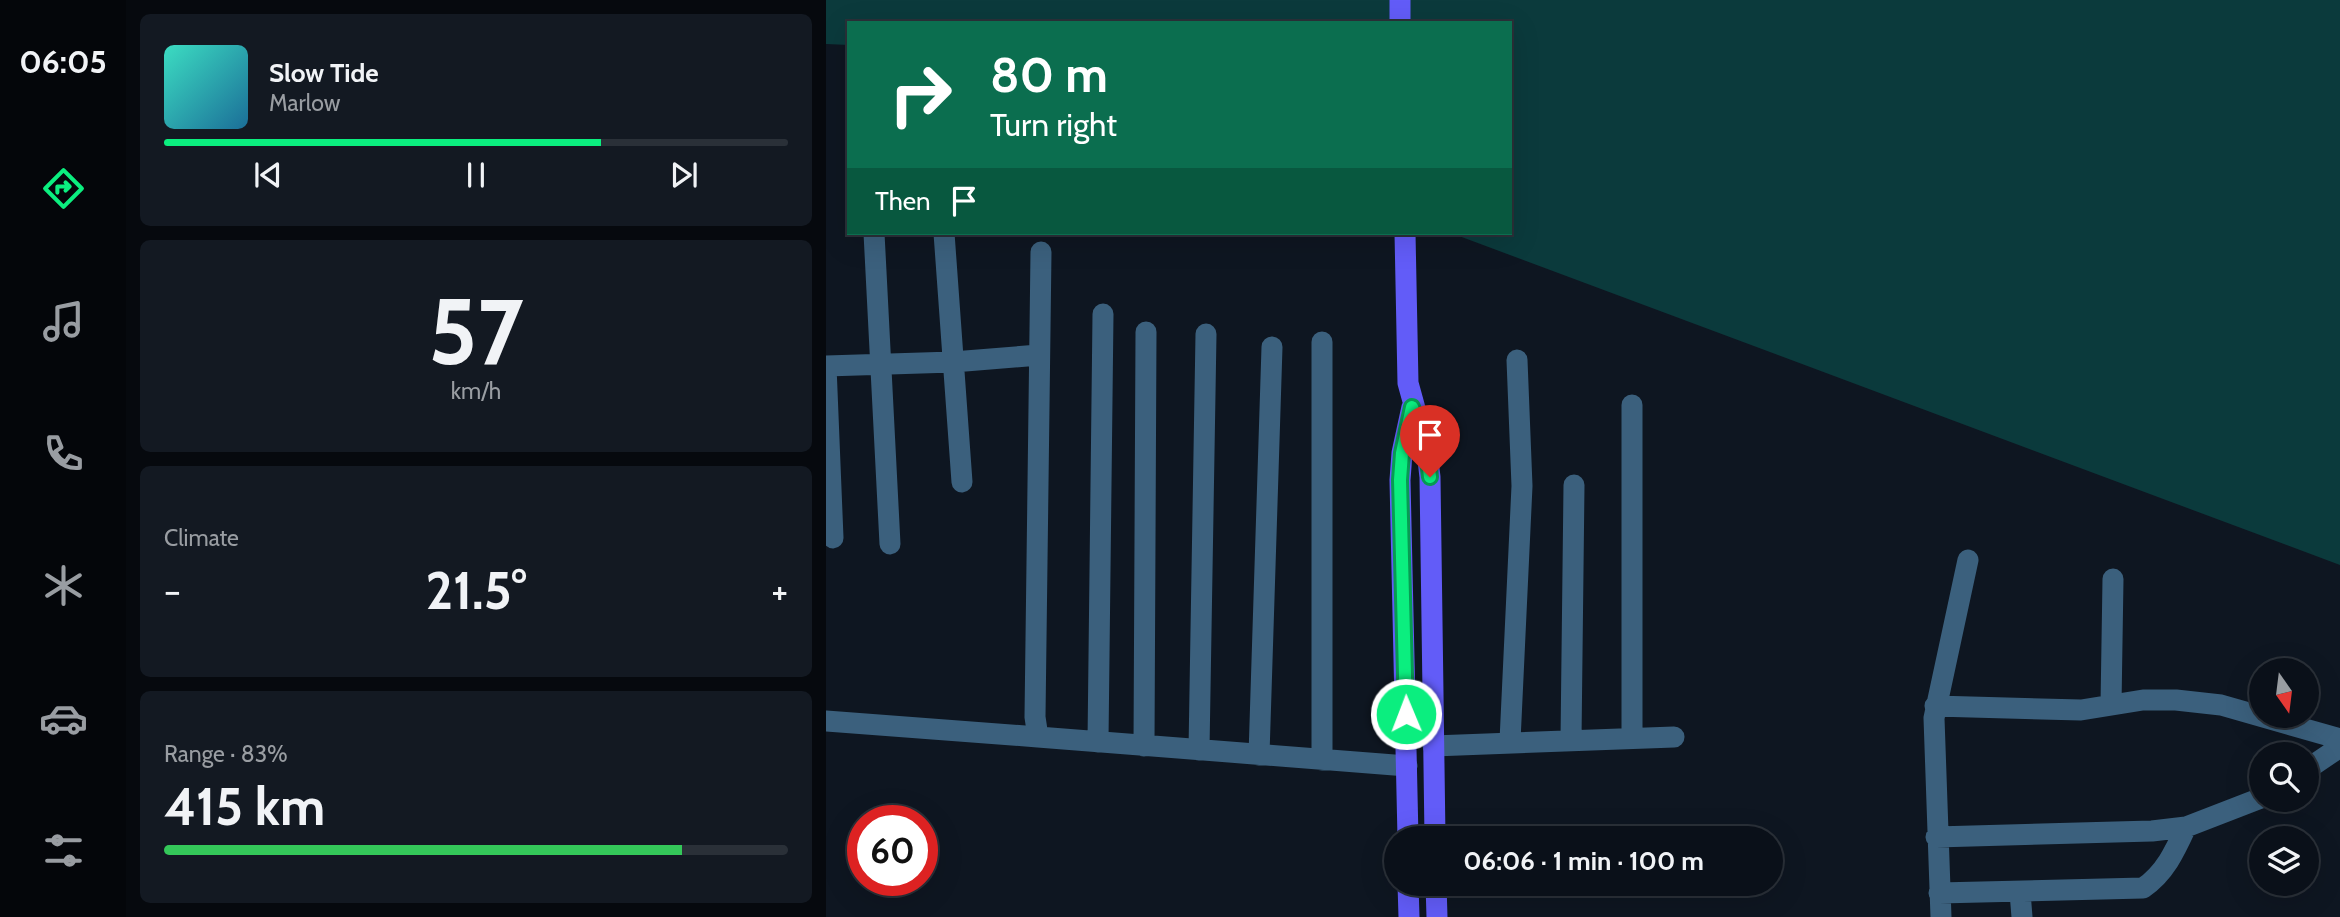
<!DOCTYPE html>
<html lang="en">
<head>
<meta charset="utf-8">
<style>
  body { margin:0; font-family:Cabin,sans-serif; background:#131922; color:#f1f3f6; height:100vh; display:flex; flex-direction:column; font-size:26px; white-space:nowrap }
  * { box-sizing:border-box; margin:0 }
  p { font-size:23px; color:#999da2 }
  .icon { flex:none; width:38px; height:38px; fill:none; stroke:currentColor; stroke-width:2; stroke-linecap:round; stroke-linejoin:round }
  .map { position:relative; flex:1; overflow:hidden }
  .details { display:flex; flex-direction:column; gap:14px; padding:14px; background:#06090e; width:700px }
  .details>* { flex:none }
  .banner { position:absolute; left:21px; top:21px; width:665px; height:214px; border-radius:0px; box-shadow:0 7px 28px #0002,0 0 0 2px #2a3038; background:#0b6e4f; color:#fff; overflow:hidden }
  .needle { width:46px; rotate:166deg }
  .buttons { position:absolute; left:1423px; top:658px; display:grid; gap:14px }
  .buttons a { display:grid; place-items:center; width:70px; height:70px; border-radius:50%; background:#0a1019; box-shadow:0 7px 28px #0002,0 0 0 2px #2a3038; font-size:35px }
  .speed { position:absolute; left:21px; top:805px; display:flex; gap:14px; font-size:35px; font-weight:700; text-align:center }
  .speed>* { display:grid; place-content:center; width:91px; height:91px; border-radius:50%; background:#0a1019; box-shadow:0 7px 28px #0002,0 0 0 2px #2a3038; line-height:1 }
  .speed .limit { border:10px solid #d22; background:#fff; color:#111 }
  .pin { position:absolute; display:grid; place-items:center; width:60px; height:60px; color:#fff; margin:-72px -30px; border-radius:50% 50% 50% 0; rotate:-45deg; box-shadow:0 0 7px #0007 }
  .pin .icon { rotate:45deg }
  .me { position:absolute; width:77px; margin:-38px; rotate:359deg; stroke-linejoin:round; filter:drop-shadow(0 0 5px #0008) }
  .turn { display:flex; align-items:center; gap:24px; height:147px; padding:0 28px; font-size:32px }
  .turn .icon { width:91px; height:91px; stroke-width:2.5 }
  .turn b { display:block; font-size:49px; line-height:60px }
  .then { display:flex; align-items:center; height:66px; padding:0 28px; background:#0003; gap:14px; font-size:26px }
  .big { font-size:52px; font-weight:700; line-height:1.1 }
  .details .card { flex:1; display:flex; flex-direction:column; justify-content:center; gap:10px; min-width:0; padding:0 24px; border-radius:10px; background:#131922 }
  .details .dial { align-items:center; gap:0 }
  .dial b { font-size:91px; line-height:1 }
  .song { display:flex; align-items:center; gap:21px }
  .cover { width:84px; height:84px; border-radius:10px; background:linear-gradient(135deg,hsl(170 70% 55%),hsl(200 70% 35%)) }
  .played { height:7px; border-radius:4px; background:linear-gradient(90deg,#0bee7f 70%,#2a3038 70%) }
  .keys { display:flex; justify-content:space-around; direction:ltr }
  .heat { display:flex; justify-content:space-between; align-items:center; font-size:38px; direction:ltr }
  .charge { height:10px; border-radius:5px; background:linear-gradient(90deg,#34c759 83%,#2a3038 0) }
  .trip { position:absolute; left:558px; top:826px; width:399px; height:70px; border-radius:35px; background:#0a1019; box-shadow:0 7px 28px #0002,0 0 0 2px #2a3038; font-weight:700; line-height:70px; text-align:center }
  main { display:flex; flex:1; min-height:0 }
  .dock { display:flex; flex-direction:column; width:126px; justify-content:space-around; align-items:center; background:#04060a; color:#999da2 }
  .dock .icon { width:49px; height:49px }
  .dock .current { color:#0bee7f }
  .dock b { font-size:32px; color:#f1f3f6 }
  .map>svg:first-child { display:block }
  .water { fill:#0b3a3c }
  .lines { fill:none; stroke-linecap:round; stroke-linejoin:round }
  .minor { stroke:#3b607d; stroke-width:21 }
  .major { stroke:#625cf8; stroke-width:21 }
  .route-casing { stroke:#079b53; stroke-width:18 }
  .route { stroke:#0bee7f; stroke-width:12 }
</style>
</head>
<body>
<main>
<nav class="dock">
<b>06:05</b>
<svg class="icon current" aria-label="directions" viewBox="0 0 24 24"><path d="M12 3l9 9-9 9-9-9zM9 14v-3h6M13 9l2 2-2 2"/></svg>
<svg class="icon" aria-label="music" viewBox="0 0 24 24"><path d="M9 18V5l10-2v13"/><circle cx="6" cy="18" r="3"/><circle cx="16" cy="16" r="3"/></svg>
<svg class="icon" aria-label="phone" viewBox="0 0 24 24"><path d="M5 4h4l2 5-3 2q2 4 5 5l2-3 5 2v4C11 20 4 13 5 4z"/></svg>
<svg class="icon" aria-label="climate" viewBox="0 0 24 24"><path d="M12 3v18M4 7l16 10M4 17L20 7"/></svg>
<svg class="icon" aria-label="car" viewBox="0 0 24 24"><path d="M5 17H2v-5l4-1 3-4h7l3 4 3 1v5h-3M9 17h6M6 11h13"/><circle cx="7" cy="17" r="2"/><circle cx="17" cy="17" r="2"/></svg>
<svg class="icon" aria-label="filters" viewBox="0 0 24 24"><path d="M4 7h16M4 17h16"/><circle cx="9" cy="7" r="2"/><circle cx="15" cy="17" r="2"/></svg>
</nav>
<section class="details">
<div class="card">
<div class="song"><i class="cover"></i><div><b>Slow Tide</b><p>Marlow</p></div></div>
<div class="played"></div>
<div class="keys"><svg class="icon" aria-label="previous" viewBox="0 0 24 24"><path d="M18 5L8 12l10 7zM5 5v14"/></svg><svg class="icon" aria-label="pause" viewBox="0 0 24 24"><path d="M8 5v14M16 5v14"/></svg><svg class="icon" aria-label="next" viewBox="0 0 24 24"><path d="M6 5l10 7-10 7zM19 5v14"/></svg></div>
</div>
<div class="card dial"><b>57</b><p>km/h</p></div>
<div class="card"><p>Climate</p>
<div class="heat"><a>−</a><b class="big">21.5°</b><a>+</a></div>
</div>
<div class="card"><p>Range · 83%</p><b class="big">415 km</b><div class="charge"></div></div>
</section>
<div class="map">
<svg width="1514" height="917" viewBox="0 0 1514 917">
  <rect width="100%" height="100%" fill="#0e1621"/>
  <!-- water -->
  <path class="water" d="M 0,0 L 1514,0 L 1514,565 L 625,233 L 684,233 L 684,23 L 23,23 L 23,45 L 0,44 Z"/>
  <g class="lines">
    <!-- minor -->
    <path class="minor" d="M 48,233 L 64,544
      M 118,233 L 136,482
      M 215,252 L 209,717 L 212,737 L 581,766
      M 496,342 L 496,760
      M 0,366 L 127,362 L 213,355
      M 0,366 L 7,538
      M 1285,705 L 1287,579
      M 1109,706 L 1255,710 L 1317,700 L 1350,700 L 1395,705 L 1514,739
      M 0,721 L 212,737
      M 806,738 L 806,405
      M 745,740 L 748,485
      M 684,741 L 696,486 L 691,360
      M 272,742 L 277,314
      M 318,746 L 320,332
      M 607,746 L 848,737
      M 373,750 L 380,334
      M 433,755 L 446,347
      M 1480,770 L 1514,747
      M 1110,837 L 1326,831 L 1360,827 L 1435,798
      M 1194,892 L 1196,917
      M 1113,893 L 1317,888 C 1339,873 1349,851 1360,827
      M 1115,917 L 1108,718 L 1142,560"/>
    <!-- major -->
    <path class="major" d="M 574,0 L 574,23
      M 579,233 L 582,383 L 601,452 L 604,477 L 609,838
      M 582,838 L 574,480 L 576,453 L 586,407
      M 582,884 L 583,917
      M 610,884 L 611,917"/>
  </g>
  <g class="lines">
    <defs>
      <path id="route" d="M 580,714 L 574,480 L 576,453 L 586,407 L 601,452 L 604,477"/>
    </defs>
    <!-- route casing -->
    <use href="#route" class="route-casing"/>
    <!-- route -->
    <use href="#route" class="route"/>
  </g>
</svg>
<div class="buttons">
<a><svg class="needle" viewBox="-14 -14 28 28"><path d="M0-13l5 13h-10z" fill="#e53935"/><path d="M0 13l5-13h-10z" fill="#999da2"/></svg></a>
<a><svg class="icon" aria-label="search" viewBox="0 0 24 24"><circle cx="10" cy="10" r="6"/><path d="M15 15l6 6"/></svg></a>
<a><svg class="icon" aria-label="layers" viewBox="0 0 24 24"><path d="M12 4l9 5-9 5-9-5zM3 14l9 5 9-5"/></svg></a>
</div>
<div class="speed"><div class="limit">60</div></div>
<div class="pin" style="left:604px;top:477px;background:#d93025"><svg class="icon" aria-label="arrive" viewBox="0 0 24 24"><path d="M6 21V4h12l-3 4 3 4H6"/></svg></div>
<svg class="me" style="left:580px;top:714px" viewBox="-20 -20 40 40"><circle r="17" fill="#0bee7f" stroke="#fff" stroke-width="3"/><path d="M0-11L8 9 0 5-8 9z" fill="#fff"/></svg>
<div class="trip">06:06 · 1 min · 100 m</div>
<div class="banner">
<div class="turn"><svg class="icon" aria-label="right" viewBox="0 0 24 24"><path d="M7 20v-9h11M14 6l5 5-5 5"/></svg><div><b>80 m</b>Turn right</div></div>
<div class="then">Then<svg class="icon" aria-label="arrive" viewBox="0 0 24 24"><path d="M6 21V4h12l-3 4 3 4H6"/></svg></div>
</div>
</div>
</main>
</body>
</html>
